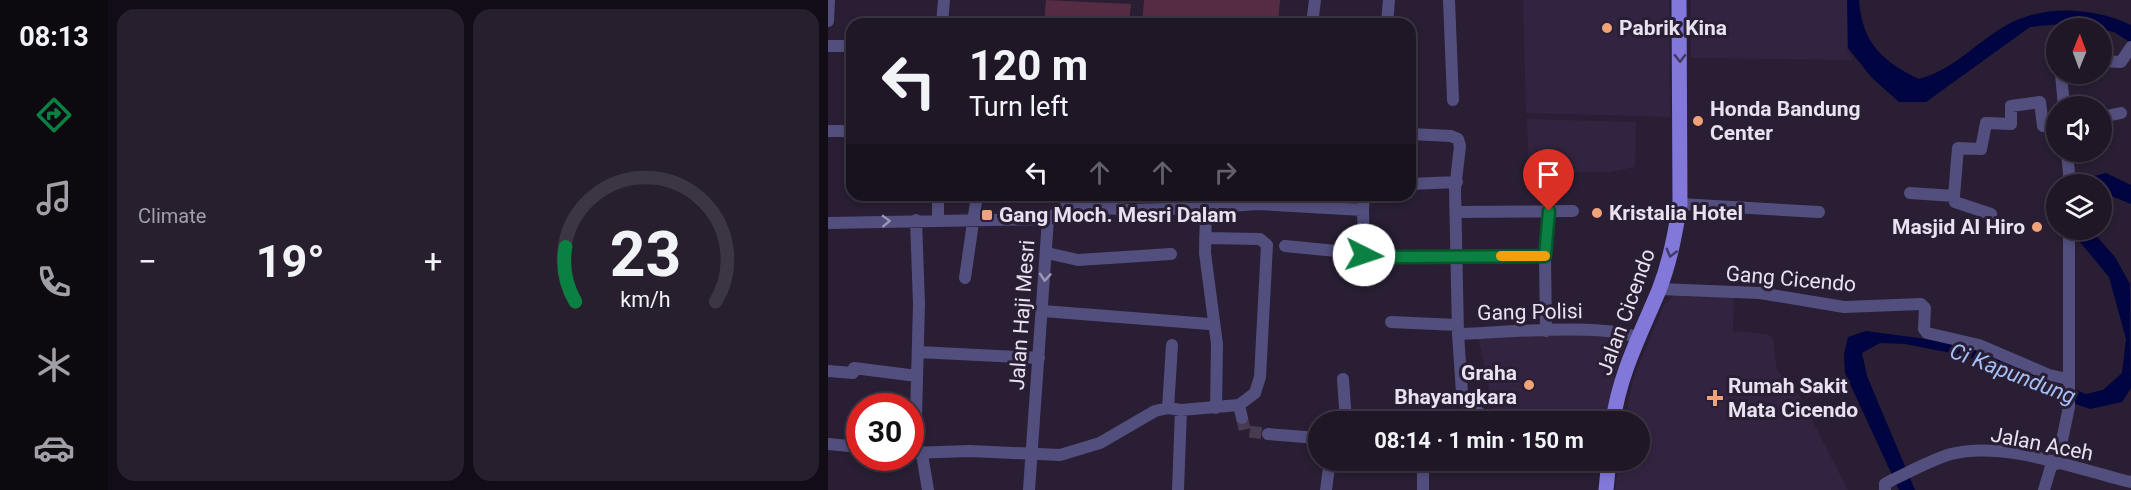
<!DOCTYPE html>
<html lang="en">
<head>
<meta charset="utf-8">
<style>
  body { margin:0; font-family:Roboto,sans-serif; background:#271f2e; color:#f1f3f6; height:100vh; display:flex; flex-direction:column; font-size:22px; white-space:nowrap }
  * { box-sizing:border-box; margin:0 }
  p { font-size:20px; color:#a19fa7 }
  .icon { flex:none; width:33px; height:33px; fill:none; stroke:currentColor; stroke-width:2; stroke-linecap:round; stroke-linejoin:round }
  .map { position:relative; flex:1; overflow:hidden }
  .drawer { display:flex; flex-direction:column; gap:9px; padding:9px; background:#110c15; width:720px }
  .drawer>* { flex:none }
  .banner { position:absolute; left:18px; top:18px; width:570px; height:183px; border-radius:18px; box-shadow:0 3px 9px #0003,0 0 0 2px #3c3543; background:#1f1626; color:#f1f3f6; overflow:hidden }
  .needle { width:39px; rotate:1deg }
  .tools { position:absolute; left:1218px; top:18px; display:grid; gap:12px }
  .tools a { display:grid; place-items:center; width:66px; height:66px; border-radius:50%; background:#1f1626; box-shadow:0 3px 9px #0003,0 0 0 2px #3c3543; font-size:30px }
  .speed { position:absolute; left:18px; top:393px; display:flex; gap:12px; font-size:30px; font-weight:700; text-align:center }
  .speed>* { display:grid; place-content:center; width:78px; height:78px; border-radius:50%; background:#1f1626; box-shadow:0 3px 9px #0003,0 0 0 2px #3c3543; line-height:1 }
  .speed .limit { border:9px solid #d22; background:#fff; color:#111 }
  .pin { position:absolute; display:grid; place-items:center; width:51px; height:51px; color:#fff; margin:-62px -26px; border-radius:50% 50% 50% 0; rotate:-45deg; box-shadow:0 0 6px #0007 }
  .pin .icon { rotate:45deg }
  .me { position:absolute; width:66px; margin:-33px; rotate:94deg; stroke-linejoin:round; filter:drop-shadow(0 0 4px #0008) }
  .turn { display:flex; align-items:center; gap:21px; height:126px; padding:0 24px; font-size:27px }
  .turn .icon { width:78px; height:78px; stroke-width:2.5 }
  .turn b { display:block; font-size:42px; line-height:51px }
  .lanes { display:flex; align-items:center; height:57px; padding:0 24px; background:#0003; justify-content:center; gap:30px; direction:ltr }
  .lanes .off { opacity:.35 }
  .big { font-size:45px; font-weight:700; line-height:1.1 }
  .drawer .widget { flex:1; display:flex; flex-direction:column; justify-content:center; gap:9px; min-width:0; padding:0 21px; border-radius:18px; background:#271f2e }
  .drawer .dial { align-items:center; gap:0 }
  .dial svg { height:156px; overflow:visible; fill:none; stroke:#3c3543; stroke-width:7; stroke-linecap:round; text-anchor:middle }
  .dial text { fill:#f1f3f6; stroke:none }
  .heat { display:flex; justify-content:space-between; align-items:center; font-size:33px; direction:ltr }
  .drawer .tiles { flex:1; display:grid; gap:9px; grid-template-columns:repeat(2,1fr) }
  .trip { position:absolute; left:480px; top:411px; width:342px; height:60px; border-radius:30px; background:#1f1626; box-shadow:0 3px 9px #0003,0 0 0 2px #3c3543; font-weight:700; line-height:60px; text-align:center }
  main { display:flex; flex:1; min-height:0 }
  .dock { display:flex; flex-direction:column; width:108px; justify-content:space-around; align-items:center; background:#0c090f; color:#a19fa7 }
  .dock .icon { width:42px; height:42px }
  .dock .current { color:#0b8043 }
  .dock b { font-size:27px; color:#f1f3f6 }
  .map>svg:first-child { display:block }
  .built { fill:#322440 }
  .green { fill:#552c42 }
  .water { fill:#000440 }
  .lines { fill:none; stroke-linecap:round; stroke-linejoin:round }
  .minor-tunnel { stroke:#463b4f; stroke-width:12; stroke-dasharray:12 6; stroke-linecap:butt }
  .minor { stroke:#524f7e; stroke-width:12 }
  .major { stroke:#8178da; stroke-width:15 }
  .oneway { stroke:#433965 }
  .oneway2 { stroke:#9d98b7 }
  .route-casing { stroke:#07532c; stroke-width:15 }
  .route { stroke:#0b8043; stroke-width:10 }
  .slow { stroke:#f59e0b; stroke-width:10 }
  .poi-dot { fill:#f0a378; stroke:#291e33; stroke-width:2 }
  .labels { text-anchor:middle; stroke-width:6; stroke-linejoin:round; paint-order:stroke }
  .poi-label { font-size:21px; font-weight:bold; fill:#e8e1f0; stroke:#291e33; text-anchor:start }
  .street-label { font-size:21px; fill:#e8e1f0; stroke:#291e33 }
  .water-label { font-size:22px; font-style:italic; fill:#a4bff5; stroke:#291e33 }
</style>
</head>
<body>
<main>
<nav class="dock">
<b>08:13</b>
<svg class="icon current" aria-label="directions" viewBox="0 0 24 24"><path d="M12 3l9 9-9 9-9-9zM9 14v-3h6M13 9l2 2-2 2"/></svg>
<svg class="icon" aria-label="music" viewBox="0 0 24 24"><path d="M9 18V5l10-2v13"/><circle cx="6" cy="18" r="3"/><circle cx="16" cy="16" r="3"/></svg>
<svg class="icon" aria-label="phone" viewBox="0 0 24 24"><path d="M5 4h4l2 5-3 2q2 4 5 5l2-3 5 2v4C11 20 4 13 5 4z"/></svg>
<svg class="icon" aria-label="climate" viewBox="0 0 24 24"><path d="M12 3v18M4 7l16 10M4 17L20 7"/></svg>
<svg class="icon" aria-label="car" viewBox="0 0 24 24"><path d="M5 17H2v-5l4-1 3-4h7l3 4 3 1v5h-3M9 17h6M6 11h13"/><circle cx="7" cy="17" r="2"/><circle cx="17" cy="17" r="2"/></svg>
</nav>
<section class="drawer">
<div class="tiles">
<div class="widget"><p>Climate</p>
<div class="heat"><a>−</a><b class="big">19°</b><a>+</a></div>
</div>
<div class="widget dial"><svg viewBox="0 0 100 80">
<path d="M14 69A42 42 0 1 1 86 69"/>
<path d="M14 69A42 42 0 0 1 9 41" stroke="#0b8043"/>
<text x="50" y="56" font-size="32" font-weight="700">23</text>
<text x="50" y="72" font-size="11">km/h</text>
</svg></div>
</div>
</section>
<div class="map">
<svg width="1303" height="490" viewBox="0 0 1303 490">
  <rect width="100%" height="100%" fill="#291e33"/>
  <!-- built -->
  <path class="built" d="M 695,0 L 841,0 L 842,117 L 698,113 Z
    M 863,0 L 1019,0 L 1019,49 L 1024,60 L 863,58 Z
    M 699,119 L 808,122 L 807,167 L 782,172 L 701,172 Z
    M 847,294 L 906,297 L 905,331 L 939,334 L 945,339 L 949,370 L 969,391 L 1020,490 L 787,490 L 791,461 L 812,460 L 812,422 L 797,421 L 805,379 L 836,305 Z
    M 772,333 L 801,338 L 787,373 L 778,421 L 667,419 L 650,336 Z"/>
  <!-- green -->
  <path class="green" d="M 218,0 L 303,4 L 301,24 L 216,24 Z
    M 316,0 L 452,0 L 450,24 L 314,24 Z"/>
  <!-- water -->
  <path class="water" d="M 1019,0 L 1031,0 C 1034,43 1055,62 1091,79 C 1125,70 1148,43 1177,26 C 1215,4 1265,7 1303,25 L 1303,43 L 1286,32 L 1245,23 L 1202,27 L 1098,102 L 1071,102 L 1044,78 L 1020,48 Z
    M 1278,173 L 1303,185 L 1303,204 L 1274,192 L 1274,184 L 1249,184 L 1255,179 Z
    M 1246,230 L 1263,230 L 1287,257 L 1302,284 L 1303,388 L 1294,402 L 1262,409 L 1213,392 L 1139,356 L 1077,344 L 1052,343 L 1034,353 L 1039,376 L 1087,490 L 1071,490 L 1017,373 L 1016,354 L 1020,337 L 1038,331 L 1151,346 L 1214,376 L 1258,394 L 1275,390 L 1294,373 L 1298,339 L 1281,277 L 1247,236 Z"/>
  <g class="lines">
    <!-- minor-tunnel -->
    <path class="minor-tunnel" d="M 414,418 L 417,431 L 440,434"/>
    <!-- minor -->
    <path class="minor" d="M 621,0 L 625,100
      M 0,21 L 1,0
      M 114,24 L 116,0
      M 484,24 L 487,0
      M 559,24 L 561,0
      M 0,46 L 24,46
      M 1274,61 L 1293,62 L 1303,47
      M 1233,74 L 1236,106
      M 1274,117 L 1293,113
      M 0,131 L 24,131
      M 582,134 L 623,136 L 630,139 L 632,146 L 627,189 L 630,334 L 634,393 L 640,405 L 664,422
      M 1239,152 L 1242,184
      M 582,184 L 629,182
      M 1082,193 L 1126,196 L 1130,148 L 1153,149 L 1158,123 L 1183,124 L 1183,106 L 1212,102 L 1215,126 L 1228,126
      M 1126,196 L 1127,202 L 1163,214
      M 852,204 L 991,212
      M 378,208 L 429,204 L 535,210 L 536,255
      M 535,210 L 536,195
      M 628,212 L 745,211
      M 220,219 L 241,205 L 301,210 L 378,208 L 377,253 L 389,344 L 388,408
      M 110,220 L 110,195
      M 0,223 L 220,219
      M 457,246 L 569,257 L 717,256
      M 219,253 L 250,260 L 343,254
      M 137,278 L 149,195
      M 831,289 L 932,293 L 1016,307 L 1093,304 L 1097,308 L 1096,329 L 1099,333 L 1151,345 L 1221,375 L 1240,379
      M 215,311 L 381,324
      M 563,322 L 629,325
      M 718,331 L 717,256 L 721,211
      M 630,334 C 670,333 778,322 810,338
      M 90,352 L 211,358
      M 0,371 L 25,373 L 26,368 L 89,376
      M 515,379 L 518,422
      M 411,405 L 414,418
      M 340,408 L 344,345
      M 440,434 L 490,438
      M 0,444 L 32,447
      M 82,453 L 142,451 L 232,455 L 272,443 L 327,411 L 340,408 L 353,410 L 411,405 L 427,393 L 432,377 L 439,245 L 432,239 L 377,238
      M 87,453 L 91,304 L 88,220
      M 94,454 L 100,490
      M 595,460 L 595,490
      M 1229,464 L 1241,407 L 1241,230
      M 201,490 L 220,219
      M 350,490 L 353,410
      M 498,490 L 502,460
      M 1057,490 L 1057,484 L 1064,480 C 1083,471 1103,460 1123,454 C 1176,440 1251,470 1303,482
      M 1216,490 L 1224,463"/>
    <!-- major -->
    <path class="major" d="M 785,422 C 791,375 813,333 831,290 C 842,262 847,234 852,204 L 851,0
      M 778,490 L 781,460"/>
  </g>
  <!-- one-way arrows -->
  <defs><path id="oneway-chevron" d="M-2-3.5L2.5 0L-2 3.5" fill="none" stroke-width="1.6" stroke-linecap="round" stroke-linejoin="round" transform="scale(1.5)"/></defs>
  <g class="oneway">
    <use href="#oneway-chevron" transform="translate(852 58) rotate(89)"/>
    <use href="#oneway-chevron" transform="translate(843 253) rotate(105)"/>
  </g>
  <g class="oneway2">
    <use href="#oneway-chevron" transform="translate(58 221) rotate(-2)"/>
    <use href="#oneway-chevron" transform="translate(217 277) rotate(94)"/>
  </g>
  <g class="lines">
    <defs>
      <path id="route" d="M 536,255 L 569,257 L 717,256 L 721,211"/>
    </defs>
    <!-- route casing -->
    <use href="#route" class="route-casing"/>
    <!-- route -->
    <use href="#route" class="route"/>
    <!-- slow -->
    <path class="slow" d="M 673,256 L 717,256"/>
  </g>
  <!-- markers -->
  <g class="poi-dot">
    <circle cx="779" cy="28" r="6"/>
    <circle cx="870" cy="121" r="6"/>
    <circle cx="769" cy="213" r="6"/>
    <rect x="153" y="209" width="12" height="12" rx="3"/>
    <circle cx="1209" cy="227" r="6"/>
    <circle cx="701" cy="385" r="6"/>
    <path d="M884 389h6v6h6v6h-6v6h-6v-6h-6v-6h6z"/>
  </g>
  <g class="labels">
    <!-- poi labels -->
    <g class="poi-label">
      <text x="791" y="35">Pabrik Kina</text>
      <text x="882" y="116">Honda Bandung<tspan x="882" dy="24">Center</tspan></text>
      <text x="781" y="220">Kristalia Hotel</text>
      <text x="171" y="222">Gang Moch. Mesri Dalam</text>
      <text x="1197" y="234" text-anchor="end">Masjid Al Hiro</text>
      <text x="689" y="380" text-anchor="end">Graha<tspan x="689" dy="24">Bhayangkara</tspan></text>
      <text x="900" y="393">Rumah Sakit<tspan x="900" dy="24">Mata Cicendo</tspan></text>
    </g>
    <!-- street labels -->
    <g class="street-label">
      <text transform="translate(963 279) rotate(5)" y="7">Gang Cicendo</text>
      <text transform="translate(702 312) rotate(-1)" y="7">Gang Polisi</text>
      <text transform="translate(798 312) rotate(-70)" y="7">Jalan Cicendo</text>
      <text transform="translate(194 315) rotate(-86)" y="7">Jalan Haji Mesri</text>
      <text transform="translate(1214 444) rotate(11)" y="7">Jalan Aceh</text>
    </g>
    <!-- water labels -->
    <g class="water-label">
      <text transform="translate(1185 373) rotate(21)" y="8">Ci Kapundung</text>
    </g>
  </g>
</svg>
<div class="tools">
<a><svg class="needle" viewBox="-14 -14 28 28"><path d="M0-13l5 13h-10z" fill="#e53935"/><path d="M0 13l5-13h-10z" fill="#a19fa7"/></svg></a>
<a><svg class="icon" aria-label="sound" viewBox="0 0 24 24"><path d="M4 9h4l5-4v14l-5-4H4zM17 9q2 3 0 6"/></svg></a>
<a><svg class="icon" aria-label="layers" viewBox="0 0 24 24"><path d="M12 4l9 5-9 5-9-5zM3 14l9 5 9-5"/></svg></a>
</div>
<div class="speed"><div class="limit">30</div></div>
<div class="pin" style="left:721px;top:211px;background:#d93025"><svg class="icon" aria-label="arrive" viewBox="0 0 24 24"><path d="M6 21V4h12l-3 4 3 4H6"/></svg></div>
<svg class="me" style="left:536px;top:255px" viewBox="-20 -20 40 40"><circle r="19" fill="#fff"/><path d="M0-13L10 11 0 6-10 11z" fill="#0b8043"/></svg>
<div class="trip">08:14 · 1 min · 150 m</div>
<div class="banner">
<div class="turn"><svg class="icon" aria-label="left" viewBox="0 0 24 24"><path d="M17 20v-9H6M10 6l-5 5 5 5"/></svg><div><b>120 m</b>Turn left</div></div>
<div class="lanes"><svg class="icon" aria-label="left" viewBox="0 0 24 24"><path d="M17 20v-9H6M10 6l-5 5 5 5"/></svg><svg class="icon off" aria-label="ahead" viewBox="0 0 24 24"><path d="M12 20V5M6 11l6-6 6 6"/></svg><svg class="icon off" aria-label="ahead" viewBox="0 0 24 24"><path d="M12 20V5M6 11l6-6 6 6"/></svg><svg class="icon off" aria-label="right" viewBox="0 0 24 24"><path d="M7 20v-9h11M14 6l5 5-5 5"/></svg></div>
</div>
</div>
</main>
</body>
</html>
